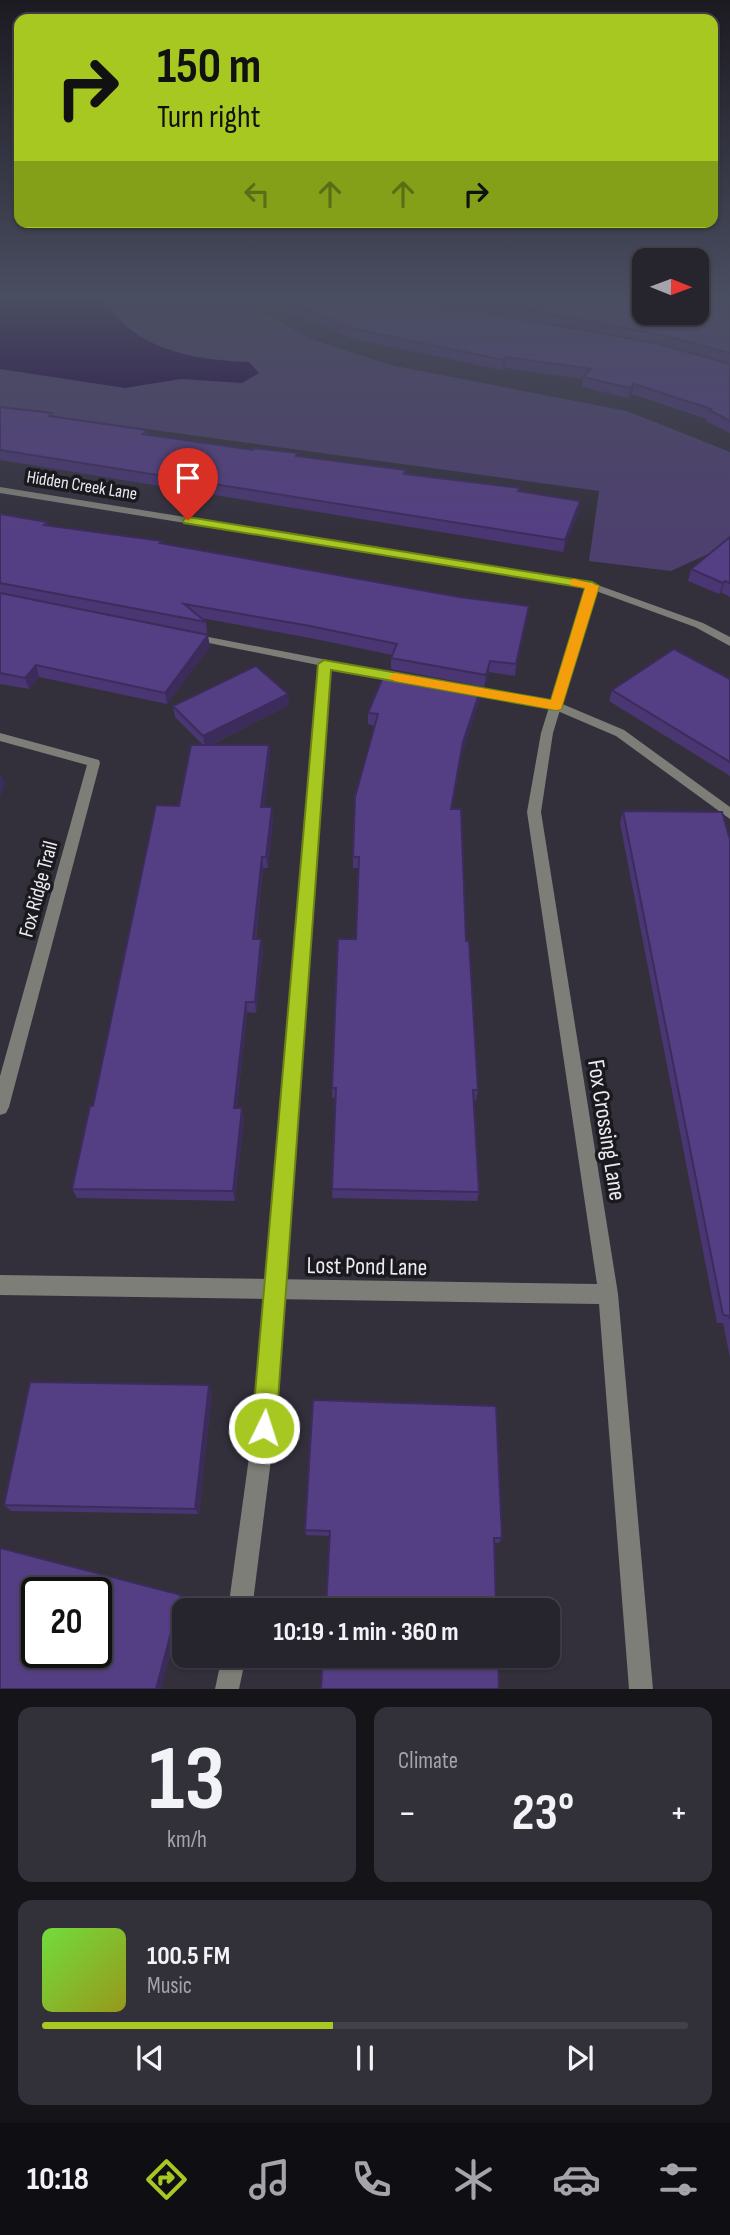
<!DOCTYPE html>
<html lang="en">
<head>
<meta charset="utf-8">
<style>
  body { margin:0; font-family:"Sofia Sans Condensed",sans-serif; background:#323039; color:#f1f3f6; height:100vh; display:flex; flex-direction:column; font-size:26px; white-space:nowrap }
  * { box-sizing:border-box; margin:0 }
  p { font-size:23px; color:#a4a4aa }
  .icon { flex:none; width:38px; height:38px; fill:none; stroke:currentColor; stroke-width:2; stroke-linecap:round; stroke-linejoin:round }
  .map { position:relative; height:1689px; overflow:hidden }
  .panel { display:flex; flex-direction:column; gap:18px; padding:18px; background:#151419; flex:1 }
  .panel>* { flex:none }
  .guide { position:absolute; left:14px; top:14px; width:704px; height:214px; border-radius:14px; box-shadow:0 2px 5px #0004,0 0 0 2px #424149; background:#a6c820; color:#111; overflow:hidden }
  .needle { width:46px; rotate:91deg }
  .tools { position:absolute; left:632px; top:248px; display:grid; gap:14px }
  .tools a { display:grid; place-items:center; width:77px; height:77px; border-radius:14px; background:#26242d; box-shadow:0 2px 5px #0004,0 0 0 2px #424149; font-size:35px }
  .speed { position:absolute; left:21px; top:1577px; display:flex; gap:14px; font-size:35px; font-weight:700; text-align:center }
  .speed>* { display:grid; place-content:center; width:91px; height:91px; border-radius:50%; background:#26242d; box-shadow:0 2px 5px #0004,0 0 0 2px #424149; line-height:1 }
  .speed .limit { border:4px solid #111; border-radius:10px; background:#fff; color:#111 }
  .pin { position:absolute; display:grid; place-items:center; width:60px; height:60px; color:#fff; margin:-72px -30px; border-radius:50% 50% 50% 0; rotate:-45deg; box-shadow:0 0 7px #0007 }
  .pin .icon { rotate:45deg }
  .me { position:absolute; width:77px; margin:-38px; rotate:4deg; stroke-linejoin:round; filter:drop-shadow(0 0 5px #0008) }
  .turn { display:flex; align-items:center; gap:24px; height:147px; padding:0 28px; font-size:32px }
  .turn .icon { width:91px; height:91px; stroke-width:2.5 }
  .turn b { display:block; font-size:49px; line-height:60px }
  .lanes { display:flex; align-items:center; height:66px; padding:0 28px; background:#0003; justify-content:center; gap:35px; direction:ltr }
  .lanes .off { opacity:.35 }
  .big { font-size:52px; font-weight:700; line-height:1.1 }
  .panel .tile { flex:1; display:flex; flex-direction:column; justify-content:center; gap:10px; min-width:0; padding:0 24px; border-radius:14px; background:#323039 }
  .panel .dial { align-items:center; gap:0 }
  .dial b { font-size:91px; line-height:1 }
  .song { display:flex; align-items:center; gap:21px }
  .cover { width:84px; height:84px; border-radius:10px; background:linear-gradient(135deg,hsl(100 70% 55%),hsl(60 70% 35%)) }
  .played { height:7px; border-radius:4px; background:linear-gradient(90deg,#a6c820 45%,#424149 45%) }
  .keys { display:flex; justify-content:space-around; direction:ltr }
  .heat { display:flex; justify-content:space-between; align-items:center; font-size:38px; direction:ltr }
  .panel .tiles { flex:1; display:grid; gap:18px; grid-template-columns:1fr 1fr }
  .tile:last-child { grid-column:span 2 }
  .trip { position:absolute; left:172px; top:1598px; width:388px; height:70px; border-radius:14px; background:#26242d; box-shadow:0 2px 5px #0004,0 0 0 2px #424149; font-weight:700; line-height:70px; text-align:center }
  .menu { display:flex; height:112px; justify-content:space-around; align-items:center; background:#0f0e12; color:#a4a4aa }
  .menu .icon { width:49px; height:49px }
  .menu .on { color:#a6c820 }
  .menu b { font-size:32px; color:#f1f3f6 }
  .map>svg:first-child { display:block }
  .green { fill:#4d406e }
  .water { fill:#200144 }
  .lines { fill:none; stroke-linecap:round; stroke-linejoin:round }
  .service { fill:#7c7e77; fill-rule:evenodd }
  .minor { fill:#7c7e77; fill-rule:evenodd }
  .wall { fill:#493672 }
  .shaded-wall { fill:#3c2c5c }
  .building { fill:#553f84; stroke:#3c2c5c; stroke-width:2; fill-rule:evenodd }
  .route { fill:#a6c820; stroke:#6c8215; stroke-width:2 }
  .slow { fill:#f59e0b }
  .labels { text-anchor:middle; stroke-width:7; stroke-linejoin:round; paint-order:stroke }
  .far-street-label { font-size:18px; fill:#ebeaf1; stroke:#1a191e }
  .street-label { font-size:21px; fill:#ebeaf1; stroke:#1a191e }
  .near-street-label { font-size:24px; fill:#ebeaf1; stroke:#1a191e }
</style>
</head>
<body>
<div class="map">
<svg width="730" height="1689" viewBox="0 0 730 1689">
  <rect width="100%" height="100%" fill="#33303c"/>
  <!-- green -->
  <path class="green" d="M 0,297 L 233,297 L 311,339 L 390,365 L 627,411 L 730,452 L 730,544 L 671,571 L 589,561 L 599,491 L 0,409 Z"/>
  <!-- water -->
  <path class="water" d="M 0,297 L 105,297 C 130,350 196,360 249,362 L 259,373 L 242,383 L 181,379 L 125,388 L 0,369 Z"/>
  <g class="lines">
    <!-- service -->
    <path class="service" d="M 193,634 L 400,674 L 406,678 L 400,682 L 330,668 L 275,1428 L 252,1610 L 228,1610 L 253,1428 L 318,665 L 189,639 L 187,637 Z
      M 465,685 L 560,703 L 624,730 L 730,807 L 730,819 L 616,736 L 553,709 L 461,692 L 459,689 Z
      M 222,1656 L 246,1656 L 239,1689 L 215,1689 Z"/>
    <!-- minor -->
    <path class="minor" d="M 0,487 L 592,583 L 703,623 L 730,637 L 730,646 L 695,627 L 596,591 L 553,733 L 541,812 L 618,1294 L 653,1689 L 629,1689 L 599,1304 L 0,1295 L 0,1275 L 597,1284 L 527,812 L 541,733 L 586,588 L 0,493 Z
      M 0,733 L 99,760 L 100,763 L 9,1107 L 6,1113 L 0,1115 L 0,1076 L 87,765 L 0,741 Z"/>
  </g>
  <!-- wall -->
  <path class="wall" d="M 251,297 L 730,297 L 730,433 L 706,421 L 707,419 L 632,394 L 628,398 L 582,387 L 583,379 L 505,368 L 502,370 L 354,339 Z
    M 0,407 L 52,416 L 147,430 L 148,434 L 298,456 L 519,491 L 578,513 L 563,552 L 0,460 Z
    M 0,514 L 47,522 L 48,526 L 162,541 L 162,543 L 527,618 L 515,676 L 489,672 L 484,687 L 391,669 L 391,658 L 392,655 L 310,638 L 201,618 L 206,622 L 207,634 L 54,604 L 210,647 L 167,704 L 39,677 L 29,689 L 0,684 Z
    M 730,537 L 730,597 L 721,592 L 719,594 L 688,581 L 691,569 Z
    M 730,679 L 730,776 L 609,701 L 612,690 Z
    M 481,688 L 480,699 L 462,754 L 452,809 L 466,941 L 478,1090 L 476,1100 L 474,1100 L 479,1192 L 477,1201 L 332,1198 L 335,1098 L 332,1098 L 332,1088 L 356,939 L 358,868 L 353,868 L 353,857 L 375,726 L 368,724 L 368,713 Z
    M 289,705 L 210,745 L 269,745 L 270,757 L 264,807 L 273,819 L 268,868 L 263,868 L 256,939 L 261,939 L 263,950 L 256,1013 L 247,1012 L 237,1108 L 242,1108 L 244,1118 L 235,1201 L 77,1198 L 72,1189 L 93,1106 L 179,806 L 203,745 L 175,717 L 173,706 Z
    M 623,811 L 730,840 L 730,1358 L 723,1323 L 717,1323 L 620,823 Z
    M 209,1385 L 212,1392 L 199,1514 L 11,1511 L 4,1505 Z
    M 305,1530 L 502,1538 L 499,1543 L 306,1535 Z"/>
  <!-- shaded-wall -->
  <path class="shaded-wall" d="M 506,357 L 505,368 L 502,370 L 503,360 Z
    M 634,384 L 632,394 L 628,398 L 630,388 Z
    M 580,501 L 578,513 L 563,552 L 565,540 Z
    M 725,581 L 721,592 L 719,594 L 723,583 Z
    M 529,606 L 527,618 L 515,676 L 516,664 Z
    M 208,635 L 210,647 L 167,704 L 165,693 Z
    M 490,661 L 489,672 L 484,687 L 486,675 Z
    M 36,665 L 39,677 L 29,689 L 25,678 Z
    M 481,688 L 480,699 L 462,754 L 450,821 L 451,809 L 463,742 Z
    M 288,694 L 289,705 L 205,747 L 203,736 Z
    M 269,745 L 270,757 L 263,818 L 261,807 Z
    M 1,773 L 5,784 L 0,798 L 0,775 Z
    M 272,807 L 273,819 L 268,868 L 266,857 Z
    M 262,857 L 263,868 L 254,950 L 253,939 Z
    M 261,939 L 263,950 L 256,1013 L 255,1002 Z
    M 246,1002 L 247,1012 L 236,1118 L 234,1108 Z
    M 242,1108 L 244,1118 L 235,1201 L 233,1191 Z
    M 209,1385 L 212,1392 L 199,1514 L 195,1509 Z
    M 181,1595 L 185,1599 L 161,1689 L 156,1689 Z"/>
  <!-- building -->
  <path class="building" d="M 274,297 L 412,297 L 420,301 L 655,343 L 730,364 L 730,421 L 709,410 L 711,409 L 634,384 L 630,388 L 583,377 L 591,369 L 506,357 L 503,360 L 354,329 Z
    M 453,297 L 644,297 L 644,313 L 696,313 L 697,297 L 730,305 L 730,353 L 658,334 Z
    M 0,407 L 52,413 L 49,416 L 147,430 L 143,434 L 253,450 L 254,448 L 298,453 L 296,456 L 406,470 L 404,474 L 520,488 L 518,491 L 580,501 L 565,540 L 0,450 Z
    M 0,514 L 47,522 L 44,525 L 162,541 L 160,543 L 459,597 L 529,606 L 516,664 L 490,661 L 486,675 L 391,658 L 397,644 L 310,626 L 184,604 L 206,622 L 0,583 Z
    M 730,537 L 730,583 L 725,581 L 723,583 L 691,569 Z
    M 0,593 L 208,635 L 165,693 L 36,665 L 25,678 L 0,673 Z
    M 674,649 L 730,679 L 730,762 L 612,690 Z
    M 256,666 L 288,694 L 203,736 L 173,706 Z
    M 386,670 L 481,688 L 463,742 L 451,809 L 461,809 L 466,941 L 469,941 L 478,1090 L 473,1090 L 479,1192 L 332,1189 L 336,1088 L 332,1088 L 338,939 L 356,939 L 359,857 L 353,857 L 355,797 L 378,714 L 368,713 Z
    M 191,745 L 269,745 L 261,807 L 272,807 L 266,857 L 262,857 L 253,939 L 261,939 L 255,1002 L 246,1002 L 234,1108 L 242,1108 L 233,1191 L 72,1189 L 90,1106 L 93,1106 L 156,805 L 179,806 Z
    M 623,811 L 722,812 L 730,840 L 730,1319 L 729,1316 L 723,1315 Z
    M 30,1382 L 209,1385 L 195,1509 L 4,1505 Z
    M 313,1400 L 496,1406 L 502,1538 L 494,1538 L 496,1610 L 326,1610 L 330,1531 L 305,1530 Z
    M 0,1548 L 181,1595 L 156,1689 L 0,1689 ZM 37,1592 L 96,1592 L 96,1652 L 37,1652 Z
    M 323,1656 L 498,1656 L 499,1689 L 321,1689 Z"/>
  <!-- sky -->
  <linearGradient id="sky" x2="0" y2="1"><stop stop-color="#1c1a21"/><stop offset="0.56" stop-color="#4a4e61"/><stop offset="1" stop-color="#4a4e61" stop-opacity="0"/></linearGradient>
  <rect width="730" height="534" fill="url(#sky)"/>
  <!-- route -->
  <path class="route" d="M 188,517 L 592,582 L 599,586 L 561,709 L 556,710 L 331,670 L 276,1428 L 273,1437 L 264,1440 L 256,1437 L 252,1428 L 318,664 L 324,660 L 551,700 L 585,588 L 184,523 L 183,520 Z"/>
  <!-- slow -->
  <path class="slow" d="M 574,579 L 599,586 L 561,709 L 556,710 L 395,681 L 388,677 L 395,673 L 551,700 L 585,588 L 570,585 L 570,580 Z"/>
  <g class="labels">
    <!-- far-street labels -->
    <g class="far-street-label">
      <text transform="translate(82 485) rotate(9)" y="6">Hidden Creek Lane</text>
    </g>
    <!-- street labels -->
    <g class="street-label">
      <text transform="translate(38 889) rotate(-75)" y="7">Fox Ridge Trail</text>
    </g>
    <!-- near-street labels -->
    <g class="near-street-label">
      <text transform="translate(607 1130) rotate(81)" y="8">Fox Crossing Lane</text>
      <text transform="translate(367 1266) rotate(1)" y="8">Lost Pond Lane</text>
    </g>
  </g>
</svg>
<div class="tools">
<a><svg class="needle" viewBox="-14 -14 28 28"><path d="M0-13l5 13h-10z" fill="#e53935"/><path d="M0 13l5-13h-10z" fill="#a4a4aa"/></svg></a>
</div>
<div class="speed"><div class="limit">20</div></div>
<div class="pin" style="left:188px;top:520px;background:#d93025"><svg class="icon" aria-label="arrive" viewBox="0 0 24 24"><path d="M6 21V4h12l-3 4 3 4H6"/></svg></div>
<svg class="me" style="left:264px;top:1428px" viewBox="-20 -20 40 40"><circle r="17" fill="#a6c820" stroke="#fff" stroke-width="3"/><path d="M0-11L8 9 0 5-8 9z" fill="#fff"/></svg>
<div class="trip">10:19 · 1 min · 360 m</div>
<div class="guide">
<div class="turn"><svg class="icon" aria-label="right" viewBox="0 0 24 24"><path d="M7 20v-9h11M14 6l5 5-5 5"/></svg><div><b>150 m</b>Turn right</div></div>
<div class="lanes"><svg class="icon off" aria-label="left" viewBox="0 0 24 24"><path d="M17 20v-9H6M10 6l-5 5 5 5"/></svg><svg class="icon off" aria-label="ahead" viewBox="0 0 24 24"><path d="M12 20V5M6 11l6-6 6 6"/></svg><svg class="icon off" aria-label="ahead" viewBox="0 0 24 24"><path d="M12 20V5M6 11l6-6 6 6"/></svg><svg class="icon" aria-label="right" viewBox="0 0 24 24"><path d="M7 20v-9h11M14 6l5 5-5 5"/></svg></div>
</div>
</div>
<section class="panel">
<div class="tiles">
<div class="tile dial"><b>13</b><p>km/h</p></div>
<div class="tile"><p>Climate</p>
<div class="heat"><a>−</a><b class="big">23°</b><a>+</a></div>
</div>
<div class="tile">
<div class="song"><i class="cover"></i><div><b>100.5 FM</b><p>Music</p></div></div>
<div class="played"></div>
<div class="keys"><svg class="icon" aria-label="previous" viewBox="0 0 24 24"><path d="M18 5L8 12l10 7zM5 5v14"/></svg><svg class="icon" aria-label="pause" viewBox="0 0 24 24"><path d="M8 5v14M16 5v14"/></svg><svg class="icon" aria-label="next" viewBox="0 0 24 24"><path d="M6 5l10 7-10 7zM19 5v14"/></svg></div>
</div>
</div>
</section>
<nav class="menu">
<b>10:18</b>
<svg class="icon on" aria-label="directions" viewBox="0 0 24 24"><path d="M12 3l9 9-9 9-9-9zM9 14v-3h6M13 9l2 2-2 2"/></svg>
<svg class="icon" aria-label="music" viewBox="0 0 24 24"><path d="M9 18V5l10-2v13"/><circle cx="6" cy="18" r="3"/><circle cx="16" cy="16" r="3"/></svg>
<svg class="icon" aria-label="phone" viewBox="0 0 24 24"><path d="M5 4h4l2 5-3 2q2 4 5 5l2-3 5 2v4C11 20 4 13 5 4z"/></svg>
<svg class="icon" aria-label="climate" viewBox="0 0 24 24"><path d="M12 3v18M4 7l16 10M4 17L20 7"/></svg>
<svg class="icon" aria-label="car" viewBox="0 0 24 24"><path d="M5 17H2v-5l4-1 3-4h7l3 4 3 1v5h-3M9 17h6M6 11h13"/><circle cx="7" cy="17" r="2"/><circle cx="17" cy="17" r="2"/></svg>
<svg class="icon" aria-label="filters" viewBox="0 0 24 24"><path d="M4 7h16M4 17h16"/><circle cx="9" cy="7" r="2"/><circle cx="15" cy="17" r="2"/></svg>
</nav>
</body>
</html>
